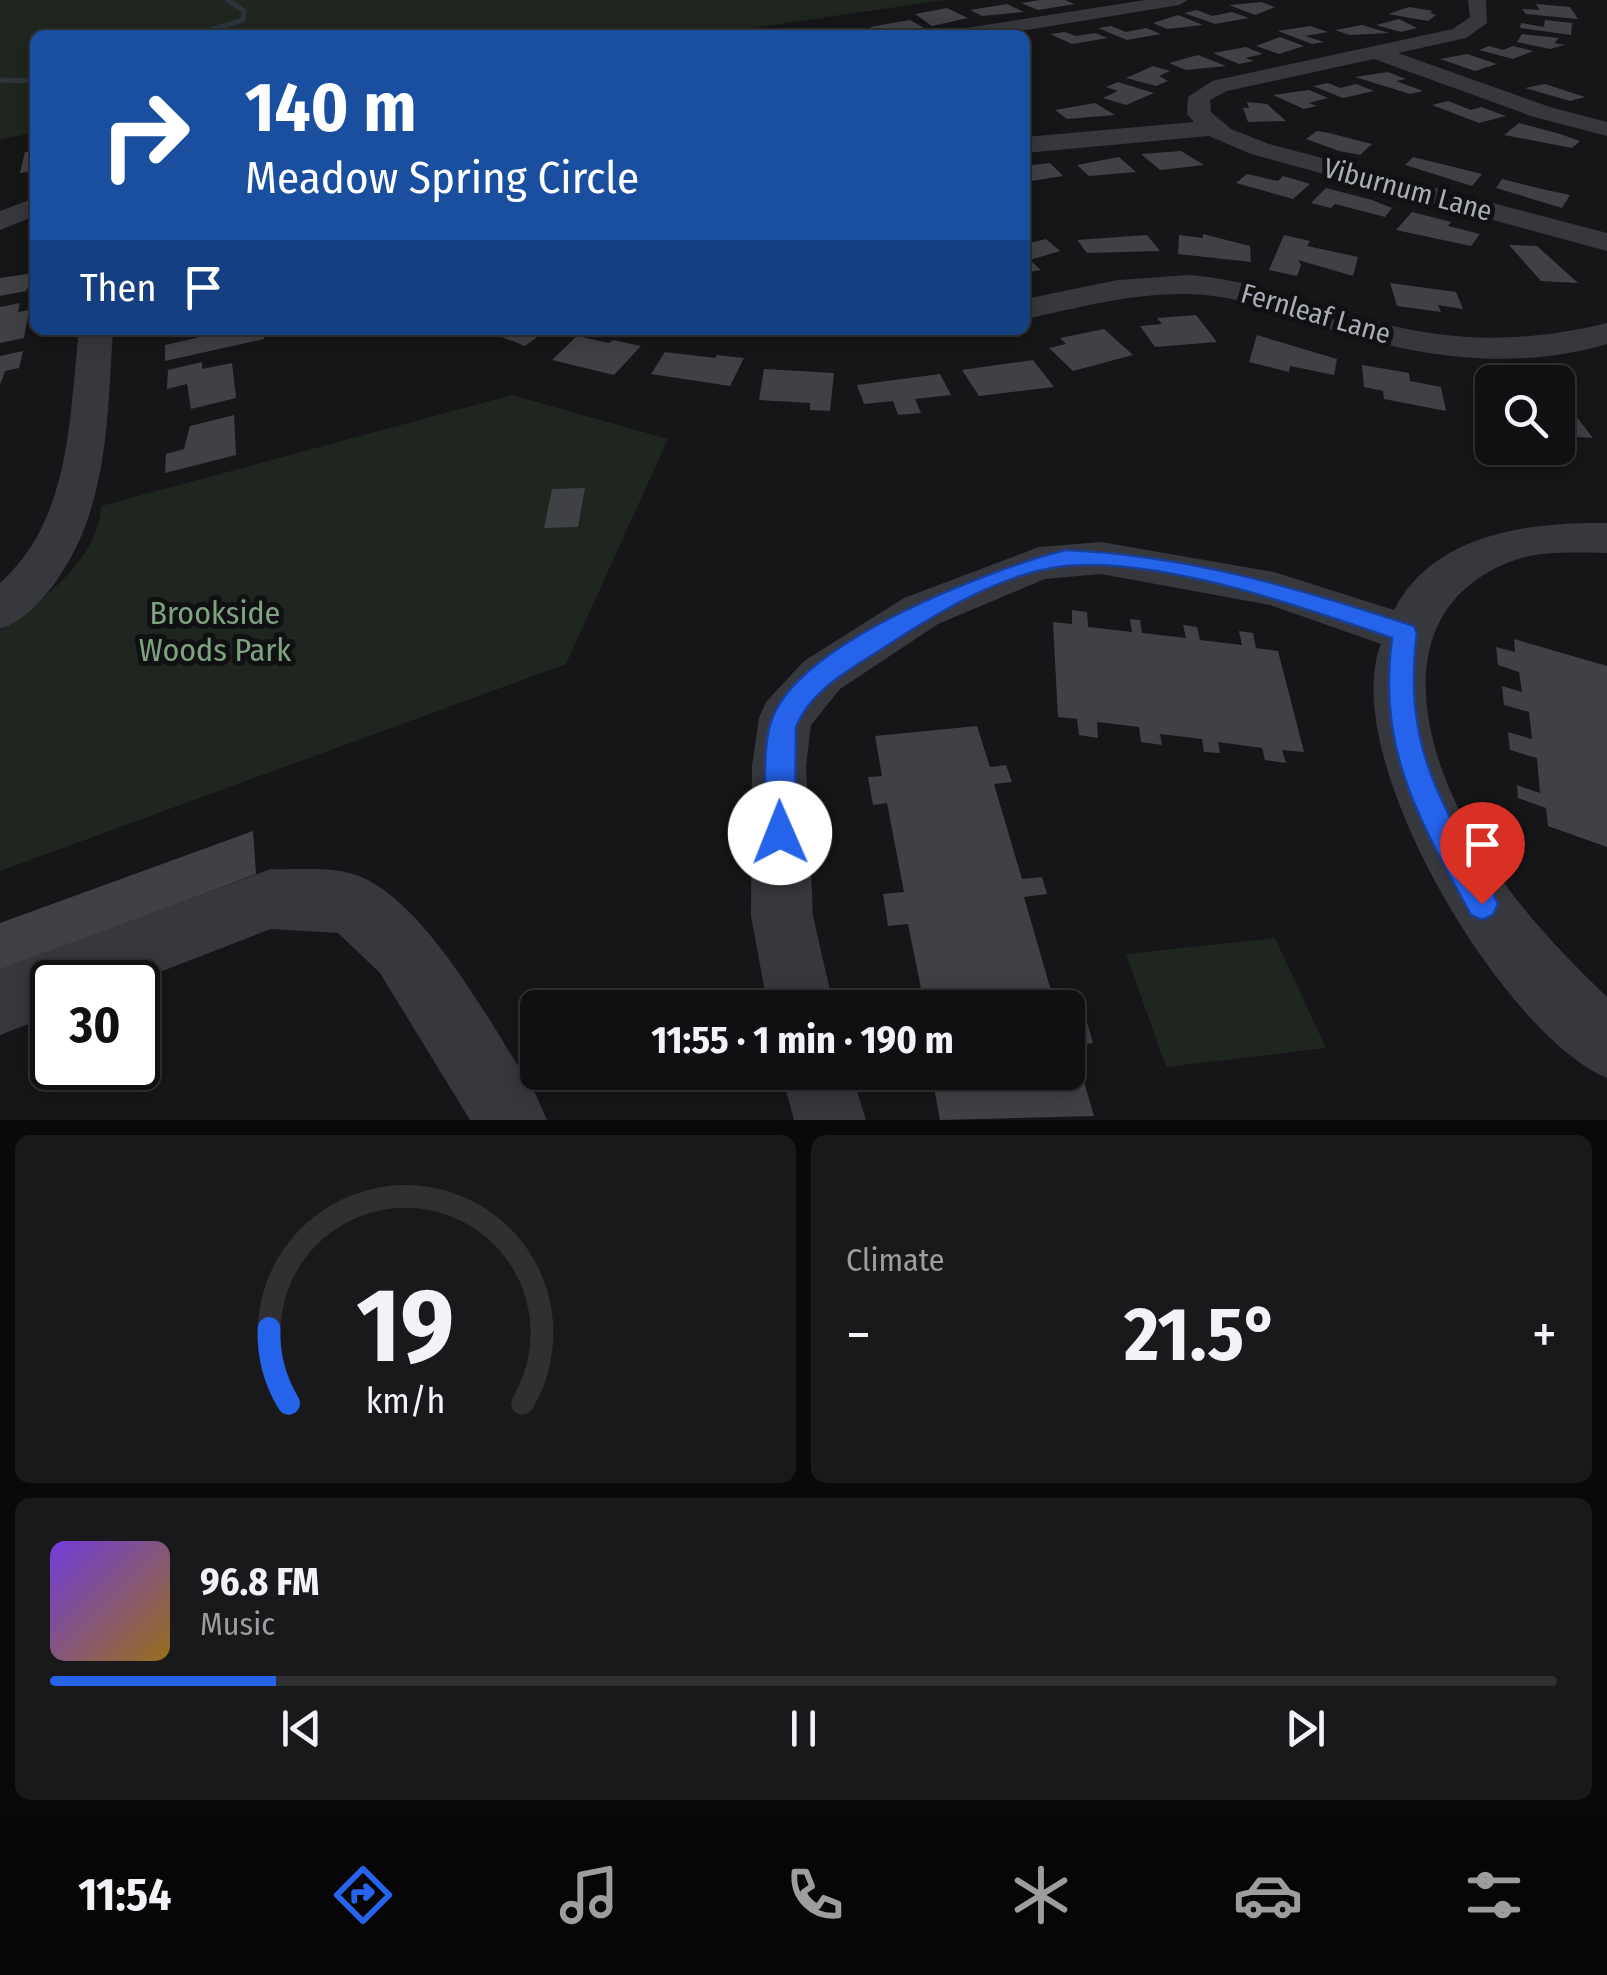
<!DOCTYPE html>
<html lang="en">
<head>
<meta charset="utf-8">
<style>
  body { margin:0; font-family:"Fira Sans Condensed",sans-serif; background:#19191b; color:#f1f3f6; height:100vh; display:flex; flex-direction:column; font-size:38px; white-space:nowrap }
  * { box-sizing:border-box; margin:0 }
  p { font-size:32px; color:#9c9d9f }
  .icon { flex:none; width:55px; height:55px; fill:none; stroke:currentColor; stroke-width:2; stroke-linecap:round; stroke-linejoin:round }
  .map { position:relative; height:1120px; overflow:hidden }
  .side { display:flex; flex-direction:column; gap:15px; padding:15px; background:#09090a; flex:1 }
  .side>* { flex:none }
  .hud { position:absolute; left:30px; top:30px; width:1000px; height:305px; border-radius:15px; box-shadow:0 5px 25px #0003,0 0 0 2px #303032; background:#1a4fa0; color:#fff; overflow:hidden }
  .buttons { position:absolute; left:1475px; top:365px; display:grid; gap:20px }
  .buttons a { display:grid; place-items:center; width:100px; height:100px; border-radius:15px; background:#101012; box-shadow:0 5px 25px #0003,0 0 0 2px #303032; font-size:50px }
  .speed { position:absolute; left:30px; top:960px; display:flex; gap:20px; font-size:50px; font-weight:700; text-align:center }
  .speed>* { display:grid; place-content:center; width:130px; height:130px; border-radius:50%; background:#101012; box-shadow:0 5px 25px #0003,0 0 0 2px #303032; line-height:1 }
  .speed .limit { border:5px solid #111; border-radius:15px; background:#fff; color:#111 }
  .pin { position:absolute; display:grid; place-items:center; width:85px; height:85px; color:#fff; margin:-102px -42px; border-radius:50% 50% 50% 0; rotate:-45deg; box-shadow:0 0 10px #0007 }
  .pin .icon { rotate:45deg }
  .me { position:absolute; width:110px; margin:-55px; rotate:359deg; stroke-linejoin:round; filter:drop-shadow(0 0 8px #0008) }
  .turn { display:flex; align-items:center; gap:35px; height:210px; padding:0 50px; font-size:45px }
  .turn .icon { width:130px; height:130px; stroke-width:2.5 }
  .turn b { display:block; font-size:70px; line-height:85px }
  .then { display:flex; align-items:center; height:95px; padding:0 50px; background:#0003; gap:20px; font-size:38px }
  .big { font-size:75px; font-weight:700; line-height:1.1 }
  .side .widget { flex:1; display:flex; flex-direction:column; justify-content:center; gap:15px; min-width:0; padding:0 35px; border-radius:15px; background:#19191b }
  .side .dial { align-items:center; gap:0 }
  .dial svg { height:260px; overflow:visible; fill:none; stroke:#303032; stroke-width:7; stroke-linecap:round; text-anchor:middle }
  .dial text { fill:#f1f3f6; stroke:none }
  .song { display:flex; align-items:center; gap:30px }
  .cover { width:120px; height:120px; border-radius:15px; background:linear-gradient(135deg,hsl(260 70% 55%),hsl(40 70% 35%)) }
  .played { height:10px; border-radius:5px; background:linear-gradient(90deg,#2563eb 15%,#303032 15%) }
  .keys { display:flex; justify-content:space-around; direction:ltr }
  .heat { display:flex; justify-content:space-between; align-items:center; font-size:55px; direction:ltr }
  .side .tiles { flex:1; display:grid; gap:15px; grid-template-columns:1fr 1fr }
  .widget:last-child { grid-column:span 2 }
  .trip { position:absolute; left:520px; top:990px; width:565px; height:100px; border-radius:15px; background:#101012; box-shadow:0 5px 25px #0003,0 0 0 2px #303032; font-weight:700; line-height:100px; text-align:center }
  .tab-bar { display:flex; height:160px; justify-content:space-around; align-items:center; background:#060607; color:#9c9d9f }
  .tab-bar .icon { width:70px; height:70px }
  .tab-bar .active { color:#2563eb }
  .tab-bar b { font-size:45px; color:#f1f3f6 }
  .map>svg:first-child { display:block }
  .green { fill:#1e261f }
  .lines { fill:none; stroke-linecap:round; stroke-linejoin:round }
  .stream { stroke:#2c353c; stroke-width:5 }
  .building { fill:#404145 }
  .minor { fill:#37383d; fill-rule:evenodd }
  .route { fill:#2563eb; stroke:#184099; stroke-width:2.5 }
  .labels { text-anchor:middle; stroke-width:10; stroke-linejoin:round; paint-order:stroke }
  .far-street-label { font-size:28px; fill:#a8adb8; stroke:#111113 }
  .park-label { font-size:32px; fill:#7fa381; stroke:#111113 }
</style>
</head>
<body>
<div class="map">
<svg width="1607" height="1120" viewBox="0 0 1607 1120">
  <rect width="100%" height="100%" fill="#161618"/>
  <!-- green -->
  <path class="green" d="M 0,0 L 945,0 L 706,35 L 35,35 L 35,133 L 0,139 Z
    M 512,395 L 668,439 L 566,664 L 0,871 L 0,631 C 40,603 99,559 101,506 Z
    M 1275,938 L 1326,1048 L 1166,1067 L 1126,954 Z"/>
  <g class="lines">
    <!-- stream -->
    <path class="stream" d="M 195,35 L 243,20 L 244,11 L 228,0
      M 0,80 L 35,81"/>
  </g>
  <!-- building -->
  <path class="building" d="M 1040,0 L 1065,0 L 1075,4 L 1038,10 L 1021,3 Z
    M 1261,2 L 1275,7 L 1255,15 L 1229,5 Z
    M 1007,4 L 1024,12 L 982,16 L 970,10 Z
    M 1536,4 L 1570,7 L 1578,19 L 1526,14 L 1522,9 L 1540,10 Z
    M 1409,7 L 1433,11 L 1430,13 L 1436,15 L 1428,21 L 1388,14 Z
    M 947,8 L 968,18 L 932,26 L 915,14 Z
    M 1197,10 L 1212,16 L 1232,12 L 1249,18 L 1215,24 L 1184,13 Z
    M 1178,15 L 1203,25 L 1167,29 L 1153,23 Z
    M 1399,19 L 1417,28 L 1401,32 L 1376,25 Z
    M 910,20 L 924,28 L 880,32 L 870,27 Z
    M 1545,20 L 1572,23 L 1571,35 L 1520,28 L 1521,23 L 1544,27 Z
    M 1362,25 L 1389,33 L 1350,35 L 1335,30 Z
    M 1111,26 L 1126,32 L 1146,28 L 1161,34 L 1127,40 L 1098,28 Z
    M 1310,26 L 1328,32 L 1305,36 L 1324,42 L 1312,44 L 1278,31 Z
    M 1065,32 L 1076,36 L 1095,33 L 1108,38 L 1072,44 L 1050,34 Z
    M 1522,34 L 1559,38 L 1554,43 L 1565,45 L 1550,49 L 1517,42 Z
    M 1280,37 L 1304,46 L 1279,54 L 1256,46 Z
    M 1489,46 L 1503,50 L 1513,46 L 1533,51 L 1513,59 L 1479,50 Z
    M 1246,47 L 1263,54 L 1245,58 L 1254,61 L 1239,64 L 1213,53 Z
    M 1467,54 L 1497,64 L 1475,71 L 1440,59 Z
    M 1198,55 L 1226,66 L 1186,70 L 1169,63 Z
    M 1153,66 L 1170,71 L 1159,76 L 1168,81 L 1156,86 L 1126,78 Z
    M 1388,72 L 1406,79 L 1396,81 L 1423,91 L 1410,94 L 1355,77 Z
    M 1118,82 L 1154,93 L 1126,105 L 1103,98 L 1118,91 L 1106,87 Z
    M 1328,83 L 1340,88 L 1356,84 L 1374,91 L 1343,98 L 1313,86 Z
    M 1545,84 L 1585,97 L 1570,101 L 1525,88 Z
    M 1309,90 L 1328,98 L 1309,103 L 1317,106 L 1304,109 L 1273,95 Z
    M 1448,101 L 1471,110 L 1481,107 L 1506,116 L 1479,123 L 1432,105 Z
    M 1247,102 L 1267,104 L 1286,121 L 1248,122 L 1243,108 L 1249,108 Z
    M 1095,103 L 1115,115 L 1067,119 L 1055,110 Z
    M 1519,123 L 1560,134 L 1580,141 L 1572,148 L 1504,135 Z
    M 1317,131 L 1329,133 L 1372,144 L 1360,155 L 1339,151 L 1306,139 Z
    M 35,150 L 35,171 L 20,173 L 25,152 Z
    M 1181,151 L 1204,165 L 1160,170 L 1141,154 Z
    M 1119,157 L 1136,172 L 1089,176 L 1077,165 Z
    M 1413,157 L 1482,174 L 1472,186 L 1405,165 Z
    M 1050,163 L 1063,176 L 1025,182 L 1025,166 Z
    M 1247,174 L 1278,181 L 1283,176 L 1310,184 L 1293,199 L 1236,183 Z
    M 1502,179 L 1542,189 L 1570,195 L 1562,208 L 1496,188 Z
    M 1326,188 L 1372,200 L 1392,208 L 1385,217 L 1335,204 L 1331,208 L 1311,203 Z
    M 1412,212 L 1451,222 L 1448,226 L 1480,234 L 1471,246 L 1396,230 Z
    M 1203,234 L 1250,246 L 1251,262 L 1178,254 L 1179,235 L 1203,238 Z
    M 1147,235 L 1160,251 L 1087,253 L 1077,240 Z
    M 1284,235 L 1310,241 L 1307,246 L 1358,257 L 1353,276 L 1298,260 L 1301,265 L 1297,276 L 1269,270 Z
    M 1046,239 L 1060,251 L 1030,260 L 1041,270 L 1025,273 L 1025,244 Z
    M 1509,245 L 1537,246 L 1578,283 L 1541,281 Z
    M 34,273 L 26,291 L 0,296 L 0,278 Z
    M 1390,283 L 1456,292 L 1463,309 L 1438,305 L 1441,312 L 1397,306 Z
    M 20,303 L 18,312 L 29,310 L 24,338 L 0,343 L 0,307 Z
    M 1196,315 L 1217,342 L 1155,347 L 1140,326 L 1162,324 L 1157,318 Z
    M 1104,329 L 1133,355 L 1073,371 L 1049,348 L 1066,344 L 1060,338 Z
    M 205,330 L 263,330 L 264,339 L 165,361 L 165,345 L 196,338 Z
    M 484,330 L 547,330 L 525,346 Z
    M 1257,335 L 1337,359 L 1334,375 L 1290,366 L 1289,372 L 1249,362 Z
    M 577,336 L 609,343 L 613,340 L 641,346 L 614,375 L 552,360 Z
    M 23,351 L 19,368 L 5,371 L 0,385 L 0,356 Z
    M 665,352 L 715,358 L 717,355 L 744,358 L 730,386 L 651,374 Z
    M 1033,360 L 1054,387 L 979,396 L 962,370 Z
    M 202,362 L 202,369 L 232,363 L 236,398 L 191,409 L 187,384 L 167,389 L 168,370 Z
    M 1362,365 L 1409,373 L 1410,381 L 1441,387 L 1446,411 L 1384,399 L 1383,391 L 1364,387 Z
    M 764,369 L 834,373 L 830,411 L 810,410 L 810,403 L 759,400 Z
    M 940,374 L 951,395 L 915,399 L 921,413 L 898,415 L 893,401 L 864,404 L 857,385 Z
    M 1558,393 L 1593,438 L 1558,436 Z
    M 234,415 L 236,455 L 165,473 L 166,454 L 184,449 L 190,426 Z
    M 585,488 L 578,527 L 544,528 L 552,489 Z
    M 1072,610 L 1087,612 L 1088,627 L 1132,632 L 1130,619 L 1140,620 L 1142,633 L 1186,638 L 1183,625 L 1197,627 L 1200,640 L 1242,645 L 1239,631 L 1253,633 L 1256,648 L 1278,651 L 1304,752 L 1282,750 L 1286,763 L 1265,760 L 1262,748 L 1218,742 L 1220,753 L 1204,752 L 1202,739 L 1160,734 L 1162,745 L 1141,742 L 1139,727 L 1097,722 L 1098,738 L 1079,735 L 1077,719 L 1058,717 L 1053,622 L 1072,624 Z
    M 1514,639 L 1607,666 L 1607,847 L 1548,826 L 1546,808 L 1518,798 L 1517,785 L 1540,793 L 1537,758 L 1510,750 L 1508,732 L 1532,739 L 1529,712 L 1504,705 L 1502,686 L 1522,692 L 1519,672 L 1498,665 L 1496,647 L 1515,652 Z
    M 977,726 L 990,767 L 1006,765 L 1012,782 L 994,784 L 1022,879 L 1042,877 L 1047,894 L 1024,897 L 1056,1008 L 925,1008 L 908,924 L 888,926 L 883,894 L 904,892 L 887,803 L 873,805 L 868,777 L 882,776 L 875,736 Z
    M 253,831 L 256,874 L 0,971 L 0,923 Z
    M 1085,1016 L 1093,1043 L 1073,1045 L 1094,1116 L 940,1120 L 931,1072 L 1068,1072 L 1068,1018 Z"/>
  <g class="lines">
    <!-- minor -->
    <path class="minor" d="M 1145,0 L 1188,0 L 1179,5 L 996,35 L 950,35 L 960,29 Z
      M 1468,0 L 1486,0 L 1487,23 L 1466,38 L 1398,53 L 1550,107 L 1607,122 L 1607,136 L 1534,117 L 1374,59 L 1227,91 L 1210,100 L 1211,112 L 1231,129 L 1269,144 L 1607,233 L 1607,251 L 1251,154 L 1209,136 L 1025,153 L 1025,137 L 1194,122 L 1187,114 L 1188,97 L 1212,81 L 1453,29 L 1470,17 Z
      M 35,198 L 35,216 L 0,230 L 0,211 Z
      M 1189,275 C 1256,280 1316,307 1381,323 C 1458,343 1530,342 1607,323 L 1607,344 C 1512,372 1416,357 1323,327 C 1287,316 1251,300 1213,296 C 1150,288 1087,306 1025,319 L 1025,299 L 1118,280 Z
      M 79,330 L 113,330 C 107,418 109,505 57,580 C 42,601 24,621 0,629 L 0,583 C 71,519 69,419 79,330 Z
      M 1607,523 L 1607,553 C 1578,553 1543,550 1515,560 C 1393,604 1416,732 1467,825 C 1502,890 1554,946 1607,997 L 1607,1078 C 1503,1035 1336,756 1381,644 L 1270,605 L 1101,574 L 1045,579 L 938,624 L 840,689 L 811,725 L 806,766 L 813,916 L 834,1008 L 768,1008 L 751,916 L 752,766 L 759,718 L 766,702 L 804,661 L 904,598 L 1039,547 L 1101,542 L 1274,572 L 1394,610 C 1434,533 1529,522 1607,523 Z
      M 271,869 C 297,870 332,866 356,875 C 426,899 496,1033 536,1095 L 547,1120 L 470,1120 L 380,973 L 338,933 L 271,929 L 134,982 L 52,982 L 52,1015 L 0,1035 L 0,969 Z
      M 781,1072 L 851,1072 L 866,1120 L 794,1120 Z"/>
  </g>
  <!-- route -->
  <path class="route" d="M 1065,550 C 1187,555 1298,588 1414,626 L 1417,633 C 1403,745 1439,800 1493,893 L 1498,904 L 1493,915 L 1482,920 L 1471,915 C 1420,821 1376,749 1392,638 C 1302,607 1161,557 1065,566 C 1002,573 937,613 885,647 C 853,668 811,689 796,727 L 795,833 L 791,843 L 780,847 L 770,843 L 766,833 C 767,800 761,758 770,725 C 791,644 991,569 1065,550 Z"/>
  <g class="labels">
    <!-- far-street labels -->
    <g class="far-street-label">
      <text transform="translate(1408 189) rotate(15)" y="10">Viburnum Lane</text>
      <text transform="translate(1316 313) rotate(16)" y="10">Fernleaf Lane</text>
    </g>
    <!-- park labels -->
    <g class="park-label">
      <text x="215" y="624">Brookside<tspan x="215" dy="37">Woods Park</tspan></text>
    </g>
  </g>
</svg>
<div class="buttons">
<a><svg class="icon" aria-label="search" viewBox="0 0 24 24"><circle cx="10" cy="10" r="6"/><path d="M15 15l6 6"/></svg></a>
</div>
<div class="speed"><div class="limit">30</div></div>
<div class="pin" style="left:1482px;top:904px;background:#d93025"><svg class="icon" aria-label="arrive" viewBox="0 0 24 24"><path d="M6 21V4h12l-3 4 3 4H6"/></svg></div>
<svg class="me" style="left:780px;top:833px" viewBox="-20 -20 40 40"><circle r="19" fill="#fff"/><path d="M0-13L10 11 0 6-10 11z" fill="#2563eb"/></svg>
<div class="trip">11:55 · 1 min · 190 m</div>
<div class="hud">
<div class="turn"><svg class="icon" aria-label="right" viewBox="0 0 24 24"><path d="M7 20v-9h11M14 6l5 5-5 5"/></svg><div><b>140 m</b>Meadow Spring Circle</div></div>
<div class="then">Then<svg class="icon" aria-label="arrive" viewBox="0 0 24 24"><path d="M6 21V4h12l-3 4 3 4H6"/></svg></div>
</div>
</div>
<section class="side">
<div class="tiles">
<div class="widget dial"><svg viewBox="0 0 100 80">
<path d="M14 69A42 42 0 1 1 86 69"/>
<path d="M14 69A42 42 0 0 1 8 46" stroke="#2563eb"/>
<text x="50" y="56" font-size="32" font-weight="700">19</text>
<text x="50" y="72" font-size="11">km/h</text>
</svg></div>
<div class="widget"><p>Climate</p>
<div class="heat"><a>−</a><b class="big">21.5°</b><a>+</a></div>
</div>
<div class="widget">
<div class="song"><i class="cover"></i><div><b>96.8 FM</b><p>Music</p></div></div>
<div class="played"></div>
<div class="keys"><svg class="icon" aria-label="previous" viewBox="0 0 24 24"><path d="M18 5L8 12l10 7zM5 5v14"/></svg><svg class="icon" aria-label="pause" viewBox="0 0 24 24"><path d="M8 5v14M16 5v14"/></svg><svg class="icon" aria-label="next" viewBox="0 0 24 24"><path d="M6 5l10 7-10 7zM19 5v14"/></svg></div>
</div>
</div>
</section>
<nav class="tab-bar">
<b>11:54</b>
<svg class="icon active" aria-label="directions" viewBox="0 0 24 24"><path d="M12 3l9 9-9 9-9-9zM9 14v-3h6M13 9l2 2-2 2"/></svg>
<svg class="icon" aria-label="music" viewBox="0 0 24 24"><path d="M9 18V5l10-2v13"/><circle cx="6" cy="18" r="3"/><circle cx="16" cy="16" r="3"/></svg>
<svg class="icon" aria-label="phone" viewBox="0 0 24 24"><path d="M5 4h4l2 5-3 2q2 4 5 5l2-3 5 2v4C11 20 4 13 5 4z"/></svg>
<svg class="icon" aria-label="climate" viewBox="0 0 24 24"><path d="M12 3v18M4 7l16 10M4 17L20 7"/></svg>
<svg class="icon" aria-label="car" viewBox="0 0 24 24"><path d="M5 17H2v-5l4-1 3-4h7l3 4 3 1v5h-3M9 17h6M6 11h13"/><circle cx="7" cy="17" r="2"/><circle cx="17" cy="17" r="2"/></svg>
<svg class="icon" aria-label="filters" viewBox="0 0 24 24"><path d="M4 7h16M4 17h16"/><circle cx="9" cy="7" r="2"/><circle cx="15" cy="17" r="2"/></svg>
</nav>
</body>
</html>
